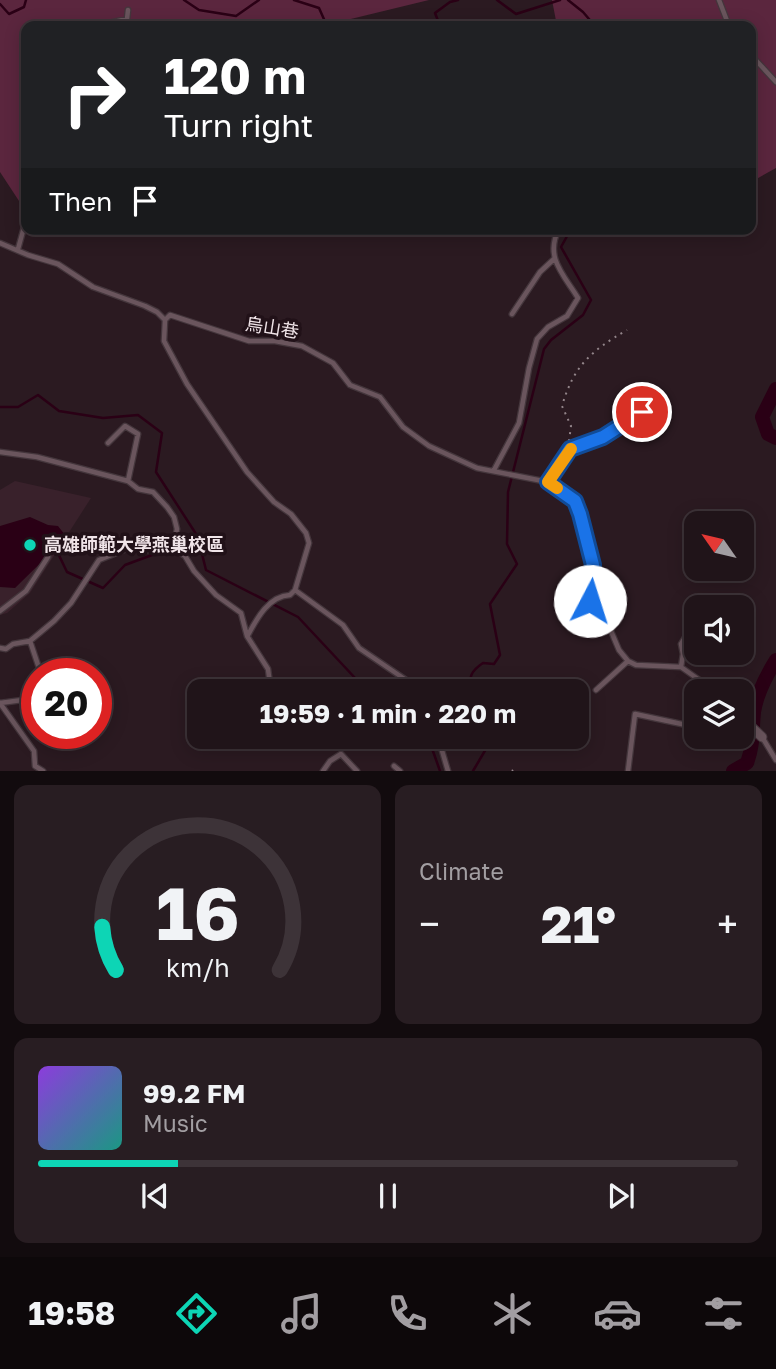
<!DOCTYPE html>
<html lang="en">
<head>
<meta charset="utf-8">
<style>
  body { margin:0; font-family:"Golos Text","Noto Sans TC",sans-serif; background:#281d22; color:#f1f3f6; height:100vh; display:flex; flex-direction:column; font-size:26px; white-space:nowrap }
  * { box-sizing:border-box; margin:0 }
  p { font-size:23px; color:#a29ea2 }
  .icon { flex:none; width:38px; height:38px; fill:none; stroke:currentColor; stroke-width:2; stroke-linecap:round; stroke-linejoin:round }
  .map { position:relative; height:771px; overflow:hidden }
  .drawer { display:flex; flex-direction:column; gap:14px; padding:14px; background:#120b0e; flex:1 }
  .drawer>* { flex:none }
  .banner { position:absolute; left:21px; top:21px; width:735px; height:214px; border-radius:14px; box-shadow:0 4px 18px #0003,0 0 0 2px #3d3338; background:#202124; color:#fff; overflow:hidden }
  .needle { width:46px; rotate:304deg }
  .fabs { position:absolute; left:684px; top:511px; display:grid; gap:14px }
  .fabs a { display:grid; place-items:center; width:70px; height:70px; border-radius:14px; background:#201419; box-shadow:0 4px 18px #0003,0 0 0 2px #3d3338; font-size:35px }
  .speed { position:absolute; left:21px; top:658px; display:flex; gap:14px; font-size:35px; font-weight:700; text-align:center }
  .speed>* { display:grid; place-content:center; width:91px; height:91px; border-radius:50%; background:#201419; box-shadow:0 4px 18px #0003,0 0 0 2px #3d3338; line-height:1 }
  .speed .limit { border:10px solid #d22; background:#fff; color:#111 }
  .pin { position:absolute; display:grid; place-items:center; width:60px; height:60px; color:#fff; margin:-30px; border:4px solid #fff; border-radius:50%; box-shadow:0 2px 7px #0007 }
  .me { position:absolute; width:77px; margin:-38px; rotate:5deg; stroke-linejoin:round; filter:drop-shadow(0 0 5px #0008) }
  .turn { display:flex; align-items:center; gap:24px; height:147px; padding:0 28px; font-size:32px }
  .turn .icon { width:91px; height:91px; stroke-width:2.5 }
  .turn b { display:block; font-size:49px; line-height:60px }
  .then { display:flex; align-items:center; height:66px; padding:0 28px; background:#0003; gap:14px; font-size:26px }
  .big { font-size:52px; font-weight:700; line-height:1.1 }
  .drawer .tile { flex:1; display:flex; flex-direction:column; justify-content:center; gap:10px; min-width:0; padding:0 24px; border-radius:14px; background:#281d22 }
  .drawer .dial { align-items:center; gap:0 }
  .dial svg { height:182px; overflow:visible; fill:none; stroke:#3d3338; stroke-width:7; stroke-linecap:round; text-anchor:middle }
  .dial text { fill:#f1f3f6; stroke:none }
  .song { display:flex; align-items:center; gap:21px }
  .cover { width:84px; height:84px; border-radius:10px; background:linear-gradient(135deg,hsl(270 70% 55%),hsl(170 70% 35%)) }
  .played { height:7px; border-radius:4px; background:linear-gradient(90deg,#0dd5b5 20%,#3d3338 20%) }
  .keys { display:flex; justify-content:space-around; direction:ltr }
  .heat { display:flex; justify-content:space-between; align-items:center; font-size:38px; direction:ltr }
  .drawer .tiles { flex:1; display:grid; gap:14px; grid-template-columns:1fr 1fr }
  .tile:last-child { grid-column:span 2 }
  .trip { position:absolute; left:187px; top:679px; width:402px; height:70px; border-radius:14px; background:#201419; box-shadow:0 4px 18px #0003,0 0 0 2px #3d3338; font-weight:700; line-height:70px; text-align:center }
  .dock { display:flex; height:112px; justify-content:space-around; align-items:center; background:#0d080a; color:#a29ea2 }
  .dock .icon { width:49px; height:49px }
  .dock .on { color:#0dd5b5 }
  .dock b { font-size:32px; color:#f1f3f6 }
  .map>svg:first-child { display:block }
  .built { fill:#39212b }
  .green { fill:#5b263e }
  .water { fill:#2a0015 }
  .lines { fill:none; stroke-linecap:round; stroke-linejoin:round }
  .stream { stroke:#2a0015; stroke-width:2.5 }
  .river { stroke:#2a0015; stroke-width:14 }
  .lane-casing { stroke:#44363c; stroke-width:7 }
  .street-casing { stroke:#44363c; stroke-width:11 }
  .path { stroke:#93858a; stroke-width:2; stroke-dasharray:2 5; stroke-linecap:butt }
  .lane { stroke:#6a555d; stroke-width:4.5 }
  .street { stroke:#6a555d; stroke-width:9 }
  .route-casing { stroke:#114b97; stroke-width:18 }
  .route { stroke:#1a73e8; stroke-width:12 }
  .slow { stroke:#f59e0b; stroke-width:12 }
  .poi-dot { fill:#0dd5b5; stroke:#211118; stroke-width:2.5 }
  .labels { text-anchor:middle; stroke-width:7; stroke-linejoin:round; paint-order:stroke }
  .street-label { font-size:18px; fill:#f0e4e8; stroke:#211118 }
  .poi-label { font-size:18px; font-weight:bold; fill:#f0e4e8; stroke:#211118; text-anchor:start }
</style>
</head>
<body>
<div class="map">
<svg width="776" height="771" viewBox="0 0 776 771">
  <rect width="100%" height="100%" fill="#2b1a21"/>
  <!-- built -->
  <path class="built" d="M 15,481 L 91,498 L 30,593 L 7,613 L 0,615 L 0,490 Z"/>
  <!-- green -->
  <path class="green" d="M 0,0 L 429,0 L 322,26 L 26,26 L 26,204 L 21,204 L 0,172 Z
    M 552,0 L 776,0 L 776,168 L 751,182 L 751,26 L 557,26 Z"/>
  <!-- water -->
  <path class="water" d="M 30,517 L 48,525 L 58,526 L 65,535 L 71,533 L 15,588 L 0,587 L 0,526 Z"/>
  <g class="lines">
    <!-- stream -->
    <path class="stream" d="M 184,0 L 199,10 L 236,16 L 259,0
      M 294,0 L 319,8 L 327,26
      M 497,0 L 516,14 L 560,0
      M 568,0 L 583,12 L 595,26
      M 0,4 L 9,14 L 24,7 L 26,0
      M 440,26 L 435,13 L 450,2 L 458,0
      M 0,407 L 18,407 L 38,395 L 59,411 L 103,418 L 138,415 L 162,433 L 156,472 L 198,537
      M 55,547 L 67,572 L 103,588 L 125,565 L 198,538 L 206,570 L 298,617 L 356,679 L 399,691
      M 472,691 C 468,677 471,671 483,663 L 494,664 L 500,655 L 490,604 L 517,564 L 507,544 L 508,492 L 544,349 L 551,340 L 583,315 L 591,300 L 561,247 L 571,229
      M 428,737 L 440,771
      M 473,771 L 493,737"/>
    <!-- river -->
    <path class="river" d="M 776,389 L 762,417 L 768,434 L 776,438
      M 733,771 L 747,763 C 754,743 752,732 754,712 C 757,693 766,676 776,660"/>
    <defs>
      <path id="lane" d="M 719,0 L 729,26
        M 96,26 L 127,19 L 128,10
        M 751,55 L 776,82
        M 0,243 L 28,255 L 58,264 L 93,287 L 145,306 L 157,312 L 165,320
        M 18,249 L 26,220
        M 512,314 L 540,272 L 554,259
        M 108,443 L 125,426 L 138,434 L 128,481 L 138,489 L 153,492 L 167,507 L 174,517 L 177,529 L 173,548 L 185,556 L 194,571 L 216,595 L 241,613 L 247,636 L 268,669 L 271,691
        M 0,452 L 37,457 L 128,481
        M 494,470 L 519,423 L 529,368 L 537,339 L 548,327 L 567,316 L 578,298 C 564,275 544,257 559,229
        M 548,482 L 570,449 L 603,437 L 642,412
        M 295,590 L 309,543 L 306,533 L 291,514 L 274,502 L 247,472 L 187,384 L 164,341 L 165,320 L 170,315 L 249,341 L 275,341 L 302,346 L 333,363 L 350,385 L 380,397 L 403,427 L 429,446 L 477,468 L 548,482 L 575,501 L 589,545 L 593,565 L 588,595 L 590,601 L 600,610 L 602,619 L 608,624 L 619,650 L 628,661 L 636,665 L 681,667 L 715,691
        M 0,611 L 26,591 L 48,557
        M 248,635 C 257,618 269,596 290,595 L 295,590 L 343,625 L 359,648 L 406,680 L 418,691
        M 30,641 L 41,674
        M 0,648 L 6,649 L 13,644 L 30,641 L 54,621 L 71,603 L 99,560 L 131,547 L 148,550 L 161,546 L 173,548
        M 725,653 L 730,661
        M 681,667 L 683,654 L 681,644 L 689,631 L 696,633
        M 596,690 L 628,661
        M 0,703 L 34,751 L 35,766 L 43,771
        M 0,703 L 37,698
        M 438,737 L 448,771
        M 762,737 L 776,760
        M 394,766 L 400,771
        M 323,771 L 330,761 L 341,754 L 357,771
        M 628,771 L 635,714 L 691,726 L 696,721"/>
      <path id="street" d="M 746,722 L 762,737"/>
    </defs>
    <!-- lane casing -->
    <use href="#lane" class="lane-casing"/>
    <!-- street casing -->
    <use href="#street" class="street-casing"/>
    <!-- path -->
    <path class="path" d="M 569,441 L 571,426 L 562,406 C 574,365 591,351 627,330
      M 512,771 L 513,770"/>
    <!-- lane -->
    <use href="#lane" class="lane"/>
    <!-- street -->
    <use href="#street" class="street"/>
  </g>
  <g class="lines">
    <defs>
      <path id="route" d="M 590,601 L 588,595 L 593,565 L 580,514 L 575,501 L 548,482 L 570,449 L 603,437 L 642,412"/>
    </defs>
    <!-- route casing -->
    <use href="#route" class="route-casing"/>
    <!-- route -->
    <use href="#route" class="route"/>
    <!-- slow -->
    <path class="slow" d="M 557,488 L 548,482 L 571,449"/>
  </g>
  <!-- markers -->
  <circle class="poi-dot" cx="30" cy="545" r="7"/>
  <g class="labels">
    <!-- street labels -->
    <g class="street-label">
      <text transform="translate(272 328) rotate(9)" y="6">烏山巷</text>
    </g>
    <!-- poi labels -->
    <g class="poi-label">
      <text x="44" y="551">高雄師範大學燕巢校區</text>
    </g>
  </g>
</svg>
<div class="fabs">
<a><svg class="needle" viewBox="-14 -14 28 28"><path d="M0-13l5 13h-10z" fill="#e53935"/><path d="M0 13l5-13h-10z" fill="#a29ea2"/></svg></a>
<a><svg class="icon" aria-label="sound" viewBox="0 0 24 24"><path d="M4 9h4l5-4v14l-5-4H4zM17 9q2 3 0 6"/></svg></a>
<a><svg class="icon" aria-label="layers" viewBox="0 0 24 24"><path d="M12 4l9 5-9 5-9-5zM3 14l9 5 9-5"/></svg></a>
</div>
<div class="speed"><div class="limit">20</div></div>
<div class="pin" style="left:642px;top:412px;background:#d93025"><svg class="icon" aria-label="arrive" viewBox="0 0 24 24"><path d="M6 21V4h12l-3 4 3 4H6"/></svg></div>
<svg class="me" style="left:590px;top:601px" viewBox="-20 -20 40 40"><circle r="19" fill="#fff"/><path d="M0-13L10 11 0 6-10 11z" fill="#1a73e8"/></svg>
<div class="trip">19:59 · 1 min · 220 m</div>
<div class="banner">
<div class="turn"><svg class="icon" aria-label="right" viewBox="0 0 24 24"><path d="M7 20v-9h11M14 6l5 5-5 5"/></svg><div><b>120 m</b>Turn right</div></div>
<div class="then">Then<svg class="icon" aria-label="arrive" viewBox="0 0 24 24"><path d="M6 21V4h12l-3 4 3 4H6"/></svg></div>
</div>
</div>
<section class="drawer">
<div class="tiles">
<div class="tile dial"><svg viewBox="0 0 100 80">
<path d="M14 69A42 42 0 1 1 86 69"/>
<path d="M14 69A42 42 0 0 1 8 50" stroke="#0dd5b5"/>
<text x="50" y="56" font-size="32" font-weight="700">16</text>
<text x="50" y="72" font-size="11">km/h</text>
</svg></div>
<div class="tile"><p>Climate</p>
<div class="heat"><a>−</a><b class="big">21°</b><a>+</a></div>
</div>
<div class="tile">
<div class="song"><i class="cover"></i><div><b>99.2 FM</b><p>Music</p></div></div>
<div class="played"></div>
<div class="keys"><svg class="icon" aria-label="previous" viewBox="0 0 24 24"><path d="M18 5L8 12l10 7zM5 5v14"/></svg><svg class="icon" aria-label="pause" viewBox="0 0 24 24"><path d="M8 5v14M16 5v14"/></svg><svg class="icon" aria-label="next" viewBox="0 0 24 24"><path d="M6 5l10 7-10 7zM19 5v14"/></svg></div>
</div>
</div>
</section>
<nav class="dock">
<b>19:58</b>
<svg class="icon on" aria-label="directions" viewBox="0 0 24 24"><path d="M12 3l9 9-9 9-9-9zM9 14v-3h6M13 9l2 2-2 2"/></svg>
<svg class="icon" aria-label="music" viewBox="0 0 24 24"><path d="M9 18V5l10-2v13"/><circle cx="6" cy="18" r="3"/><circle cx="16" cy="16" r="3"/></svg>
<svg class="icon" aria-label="phone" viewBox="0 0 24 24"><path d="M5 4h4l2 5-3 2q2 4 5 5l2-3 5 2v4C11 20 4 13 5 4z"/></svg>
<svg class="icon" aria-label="climate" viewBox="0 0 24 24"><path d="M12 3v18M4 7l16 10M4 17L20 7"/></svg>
<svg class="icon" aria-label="car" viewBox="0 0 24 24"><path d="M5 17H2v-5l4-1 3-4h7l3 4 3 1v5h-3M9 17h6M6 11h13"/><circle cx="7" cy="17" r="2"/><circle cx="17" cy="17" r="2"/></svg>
<svg class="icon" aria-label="filters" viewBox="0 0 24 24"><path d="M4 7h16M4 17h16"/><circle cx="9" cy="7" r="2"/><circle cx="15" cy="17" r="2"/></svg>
</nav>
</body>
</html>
